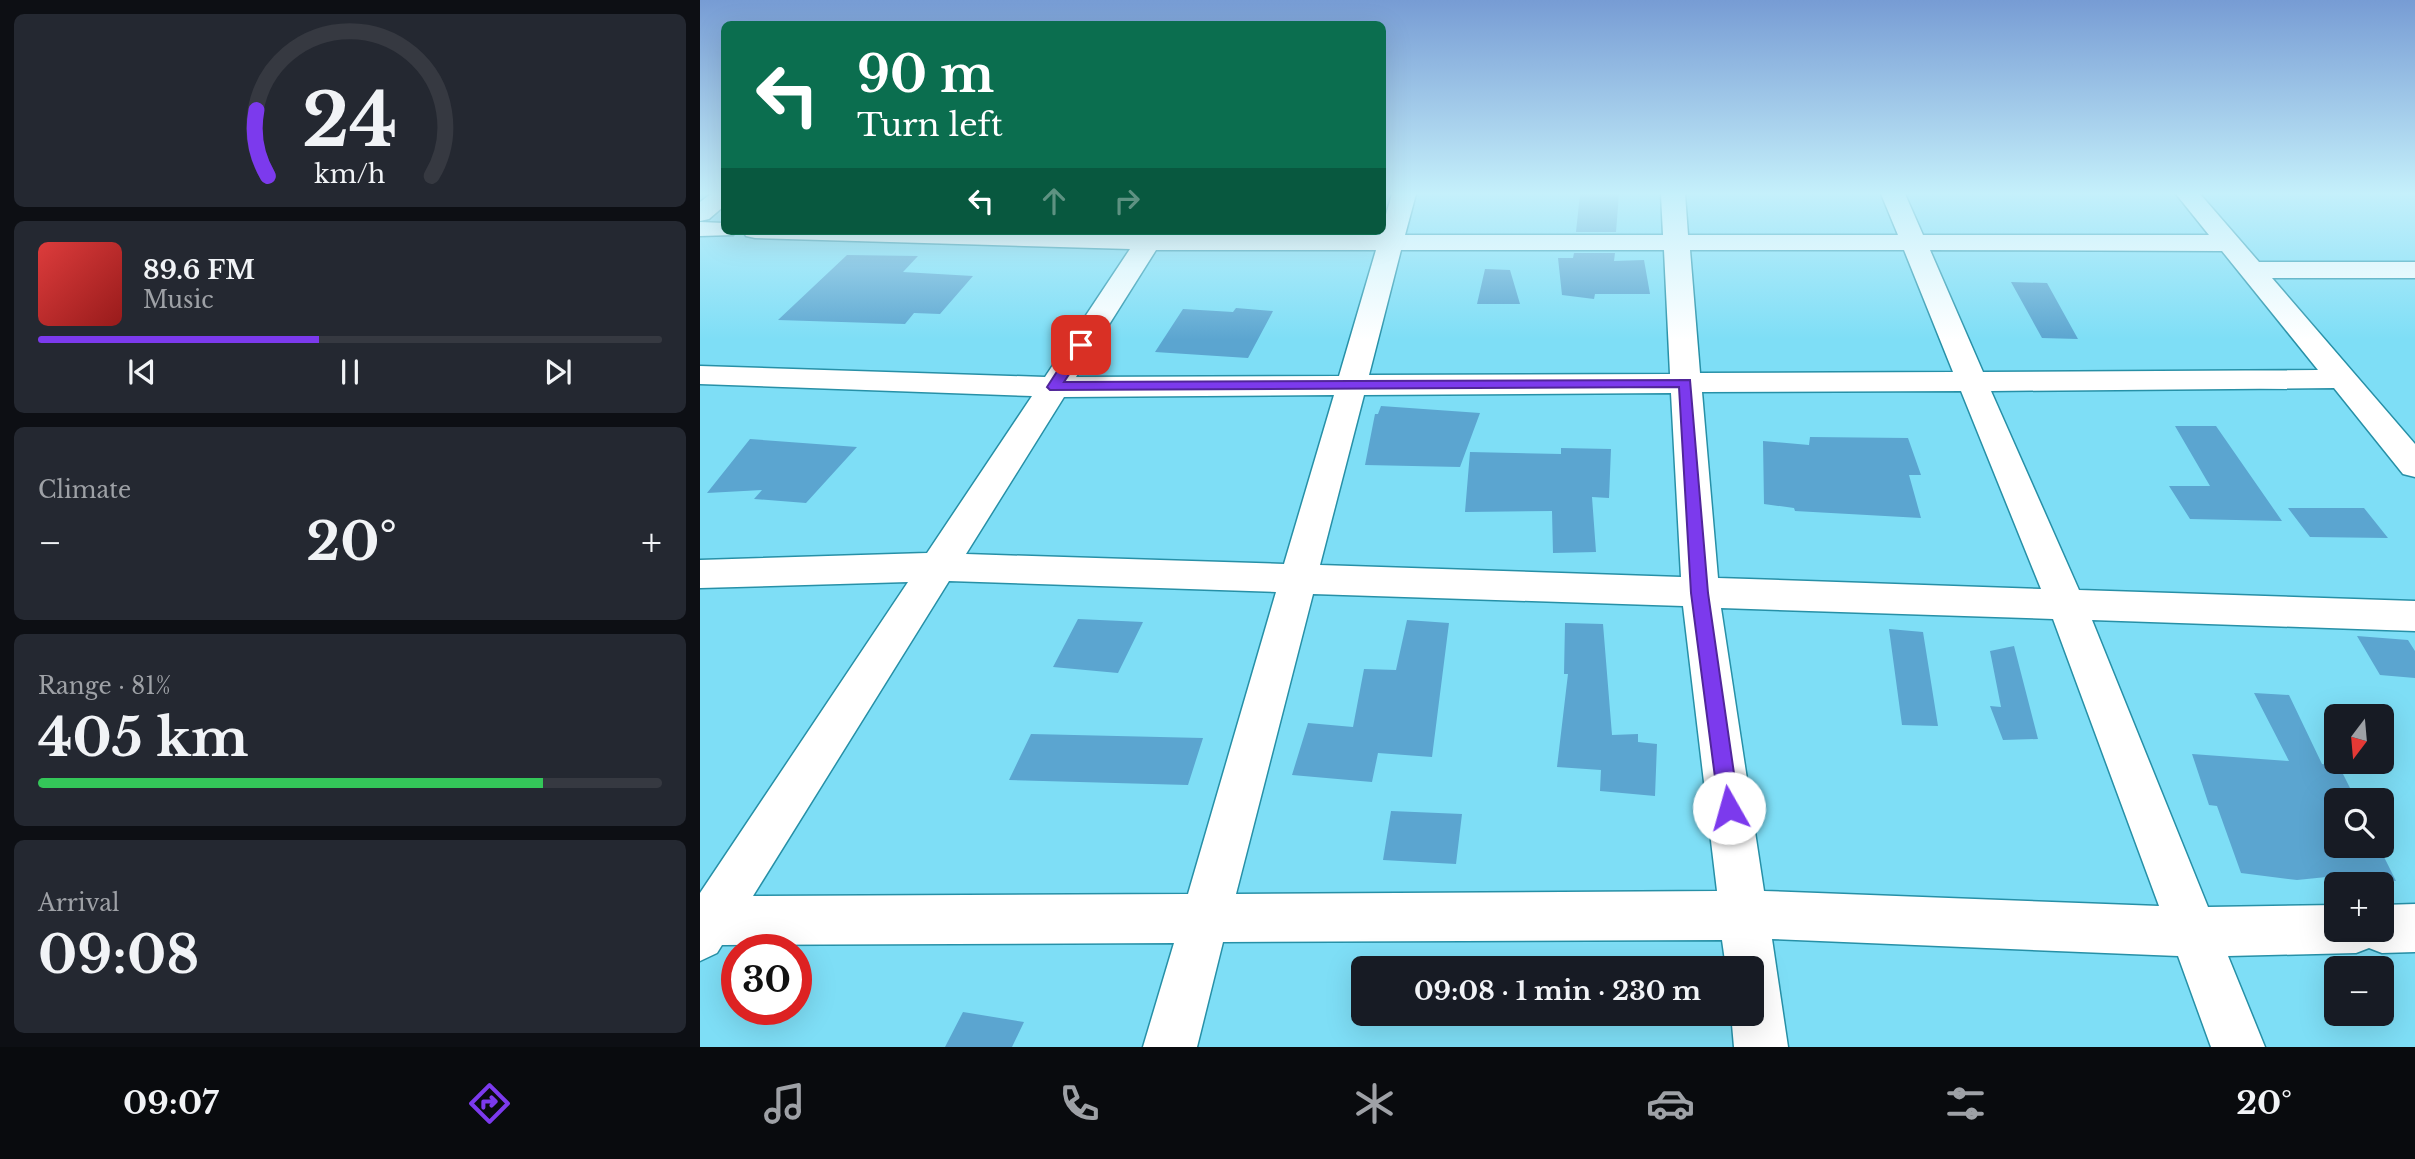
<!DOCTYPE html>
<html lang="en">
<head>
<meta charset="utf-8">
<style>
  body { margin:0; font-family:"Libre Baskerville",serif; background:#242831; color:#f1f3f6; height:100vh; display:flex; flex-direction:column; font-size:26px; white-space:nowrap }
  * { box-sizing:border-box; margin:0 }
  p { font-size:23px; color:#9ea1a6 }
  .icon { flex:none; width:38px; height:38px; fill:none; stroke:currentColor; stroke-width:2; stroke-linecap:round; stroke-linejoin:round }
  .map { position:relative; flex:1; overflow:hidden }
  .sheet { display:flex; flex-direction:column; gap:14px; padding:14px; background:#0d0f14; width:700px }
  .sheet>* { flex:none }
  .guide { position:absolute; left:21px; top:21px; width:665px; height:214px; border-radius:10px; box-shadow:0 7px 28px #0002; background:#0b6e4f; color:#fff; overflow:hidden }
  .needle { width:46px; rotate:196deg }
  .controls { position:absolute; left:1624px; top:704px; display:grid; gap:14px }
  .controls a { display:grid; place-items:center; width:70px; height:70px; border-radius:10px; background:#171b24; box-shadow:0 7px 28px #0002; font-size:35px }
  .speed { position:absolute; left:21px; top:934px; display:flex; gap:14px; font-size:35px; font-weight:700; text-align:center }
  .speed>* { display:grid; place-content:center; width:91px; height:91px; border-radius:50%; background:#171b24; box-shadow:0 7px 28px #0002; line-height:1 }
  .speed .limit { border:10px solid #d22; background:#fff; color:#111 }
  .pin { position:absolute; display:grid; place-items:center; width:60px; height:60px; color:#fff; margin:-30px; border-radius:14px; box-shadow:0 4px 10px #0006 }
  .me { position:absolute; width:77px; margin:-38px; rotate:353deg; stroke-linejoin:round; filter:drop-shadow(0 0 5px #0008) }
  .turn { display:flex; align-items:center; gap:24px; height:147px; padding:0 21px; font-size:32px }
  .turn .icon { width:91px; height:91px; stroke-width:2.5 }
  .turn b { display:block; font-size:49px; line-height:60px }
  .lanes { display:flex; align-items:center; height:66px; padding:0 21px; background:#0003; justify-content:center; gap:35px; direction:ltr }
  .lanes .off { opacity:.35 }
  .big { font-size:52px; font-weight:800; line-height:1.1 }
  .sheet .tile { flex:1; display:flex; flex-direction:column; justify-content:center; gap:10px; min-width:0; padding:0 24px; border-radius:10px; background:#242831 }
  .sheet .dial { align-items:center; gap:0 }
  .dial svg { height:182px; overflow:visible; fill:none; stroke:#363941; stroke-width:7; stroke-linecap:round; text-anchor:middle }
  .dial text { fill:#f1f3f6; stroke:none }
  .song { display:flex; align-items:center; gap:21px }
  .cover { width:84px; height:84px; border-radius:10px; background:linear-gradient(135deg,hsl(0 70% 55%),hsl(0 70% 35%)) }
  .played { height:7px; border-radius:4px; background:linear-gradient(90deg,#7c3aed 45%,#363941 45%) }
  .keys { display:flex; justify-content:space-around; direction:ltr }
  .heat { display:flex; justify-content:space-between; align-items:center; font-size:38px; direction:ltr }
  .charge { height:10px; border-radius:5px; background:linear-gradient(90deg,#34c759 81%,#363941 0) }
  .trip { position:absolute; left:651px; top:956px; width:413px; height:70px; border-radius:10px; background:#171b24; box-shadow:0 7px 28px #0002; font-weight:800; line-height:70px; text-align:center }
  .tab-bar { display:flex; height:112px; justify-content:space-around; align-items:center; background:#090b0e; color:#9ea1a6 }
  .tab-bar .icon { width:49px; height:49px }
  .tab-bar .active { color:#7c3aed }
  .tab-bar b { font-size:32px; color:#f1f3f6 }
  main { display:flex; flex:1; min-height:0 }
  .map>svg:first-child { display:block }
  .building { fill:#5ba5d0 }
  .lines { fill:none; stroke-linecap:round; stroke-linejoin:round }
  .minor-casing { stroke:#2790a7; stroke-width:3 }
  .minor { fill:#fff; fill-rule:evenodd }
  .route { fill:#7c3aed; stroke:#51269a; stroke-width:2 }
</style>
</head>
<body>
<main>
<section class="sheet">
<div class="tile dial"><svg viewBox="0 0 100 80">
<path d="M14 69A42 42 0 1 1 86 69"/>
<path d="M14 69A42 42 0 0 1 9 40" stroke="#7c3aed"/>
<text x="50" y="56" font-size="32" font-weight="700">24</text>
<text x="50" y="72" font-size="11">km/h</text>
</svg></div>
<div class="tile">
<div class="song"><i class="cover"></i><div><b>89.6 FM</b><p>Music</p></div></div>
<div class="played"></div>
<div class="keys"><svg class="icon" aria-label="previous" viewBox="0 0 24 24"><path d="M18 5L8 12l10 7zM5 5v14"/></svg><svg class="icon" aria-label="pause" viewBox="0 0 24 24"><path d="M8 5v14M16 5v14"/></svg><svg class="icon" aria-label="next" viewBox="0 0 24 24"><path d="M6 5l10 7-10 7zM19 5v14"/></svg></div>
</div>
<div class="tile"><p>Climate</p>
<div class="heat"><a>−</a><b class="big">20°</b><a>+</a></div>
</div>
<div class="tile"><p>Range · 81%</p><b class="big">405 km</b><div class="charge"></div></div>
<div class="tile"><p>Arrival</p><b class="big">09:08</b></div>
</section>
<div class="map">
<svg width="1715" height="1047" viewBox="0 0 1715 1047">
  <rect width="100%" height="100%" fill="#7edef6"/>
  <!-- building -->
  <path class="building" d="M 880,194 L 919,194 L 916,232 L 876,232 Z
    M 874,253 L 915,253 L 914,261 L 944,260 L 950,294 L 895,294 L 894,299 L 862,295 L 858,258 L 873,258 Z
    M 147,255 L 218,256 L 203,272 L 273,276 L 240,314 L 214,313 L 205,324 L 78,320 Z
    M 785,269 L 810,270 L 820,304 L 777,304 Z
    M 1311,282 L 1347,283 L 1378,339 L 1342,338 Z
    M 536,308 L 573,311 L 548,358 L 455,352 L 483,309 L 533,312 Z
    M 681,406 L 780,413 L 760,467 L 665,465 L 675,414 L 678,414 Z
    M 1475,426 L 1516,426 L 1582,521 L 1490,519 L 1469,486 L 1510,486 Z
    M 1110,437 L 1208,438 L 1221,475 L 1209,475 L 1221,518 L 1095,511 L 1094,508 L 1064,504 L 1063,441 L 1109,445 Z
    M 50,439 L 157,447 L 106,503 L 54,499 L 62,490 L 7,493 Z
    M 861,448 L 911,449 L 909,498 L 892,497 L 896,552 L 853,553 L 852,511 L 765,512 L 770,452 L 861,454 Z
    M 1588,508 L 1664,508 L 1688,538 L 1610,537 Z
    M 378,619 L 443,622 L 418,673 L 353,667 Z
    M 707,620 L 749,623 L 732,757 L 678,753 L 672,782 L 592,775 L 608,723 L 653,727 L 664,669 L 696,670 Z
    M 865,623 L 903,624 L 912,735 L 938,734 L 938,742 L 957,744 L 955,796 L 900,791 L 901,770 L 857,767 L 868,674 L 864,674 Z
    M 1189,629 L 1223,632 L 1238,726 L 1202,725 Z
    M 1657,636 L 1708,640 L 1715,651 L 1715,678 L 1680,675 Z
    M 1314,646 L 1338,739 L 1303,740 L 1290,706 L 1301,707 L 1290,651 Z
    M 1554,693 L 1589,695 L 1622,764 L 1639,766 L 1656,800 L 1636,800 L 1636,845 L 1678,845 L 1696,881 L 1657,877 L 1656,874 L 1597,880 L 1541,873 L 1517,806 L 1509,805 L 1492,754 L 1589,761 Z
    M 331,734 L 503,738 L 488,785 L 309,780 Z
    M 691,811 L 762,814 L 756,864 L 683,860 Z
    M 263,1012 L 324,1022 L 312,1047 L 245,1047 Z"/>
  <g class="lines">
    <defs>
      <path id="minor" d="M 11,194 L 24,194 L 24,206 L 9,219 L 0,221 L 0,202 Z
        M 692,194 L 716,194 L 705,235 L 963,235 L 961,194 L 985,194 L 988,235 L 1198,235 L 1181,194 L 1205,194 L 1223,235 L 1509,235 L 1476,194 L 1500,194 L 1559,262 L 1715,262 L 1715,278 L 1572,278 L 1715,444 L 1715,477 L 1703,474 L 1634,388 L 1291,391 L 1379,590 L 1715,601 L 1715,631 L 1392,620 L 1508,907 L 1636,905 L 1636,929 L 1682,929 L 1682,905 L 1715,904 L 1715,952 L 1682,953 L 1669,948 L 1656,953 L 1528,956 L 1565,1047 L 1511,1047 L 1478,956 L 1072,939 L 1088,1047 L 1034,1047 L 1031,1013 L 1052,1013 L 1052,968 L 1026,968 L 1022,940 L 523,942 L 497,1047 L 443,1047 L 474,943 L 22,945 L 17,953 L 0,961 L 0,893 L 208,582 L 0,588 L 0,560 L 227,553 L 332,396 L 0,384 L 0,366 L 345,377 L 430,249 L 55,238 L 46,236 L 43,231 L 325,231 L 440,234 L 443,231 L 467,231 L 465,234 L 680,235 ZM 456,250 L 676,250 L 639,376 L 376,377 ZM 701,250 L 964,250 L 970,374 L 669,375 ZM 990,250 L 1204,250 L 1253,372 L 1000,373 ZM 1230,250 L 1522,251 L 1618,370 L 1283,372 ZM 1261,391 L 1341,589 L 1018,578 L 1002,392 ZM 971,393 L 981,577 L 620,565 L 664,395 ZM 634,395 L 584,564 L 266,554 L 364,397 ZM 249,581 L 576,592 L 488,894 L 53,896 ZM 613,594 L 983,606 L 1017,891 L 536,894 ZM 1021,608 L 1353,619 L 1459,906 L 1064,891 Z
        M 0,222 L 24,223 L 24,231 L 36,231 L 33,235 L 0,236 Z"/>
    </defs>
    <!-- minor casing -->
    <use href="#minor" class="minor-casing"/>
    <!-- minor -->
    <use href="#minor" class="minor"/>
  </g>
  <!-- sky -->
  <linearGradient id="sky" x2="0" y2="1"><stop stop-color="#779cd4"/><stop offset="0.57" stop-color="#c5f0fb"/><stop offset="1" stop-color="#c5f0fb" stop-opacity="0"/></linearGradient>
  <rect width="1715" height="340" fill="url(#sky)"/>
  <!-- route -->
  <path class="route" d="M 381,341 L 388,345 L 364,382 L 990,380 L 1008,593 L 1039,808 L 1036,815 L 1029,818 L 1022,815 L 1019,808 L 991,593 L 979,387 L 350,390 L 347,387 L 376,342 Z"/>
</svg>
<div class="controls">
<a><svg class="needle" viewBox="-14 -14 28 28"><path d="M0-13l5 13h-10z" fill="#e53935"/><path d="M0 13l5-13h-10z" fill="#9ea1a6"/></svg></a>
<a><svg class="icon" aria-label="search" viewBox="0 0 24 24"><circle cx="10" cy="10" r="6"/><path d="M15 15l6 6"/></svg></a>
<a>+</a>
<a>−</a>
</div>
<div class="speed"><div class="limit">30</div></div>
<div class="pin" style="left:381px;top:345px;background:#d93025"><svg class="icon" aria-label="arrive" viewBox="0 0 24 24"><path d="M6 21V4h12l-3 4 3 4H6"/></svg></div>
<svg class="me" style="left:1029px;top:808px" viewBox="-20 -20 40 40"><circle r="19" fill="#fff"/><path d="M0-13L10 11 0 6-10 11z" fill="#7c3aed"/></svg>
<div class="trip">09:08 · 1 min · 230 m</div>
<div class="guide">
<div class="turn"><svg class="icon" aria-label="left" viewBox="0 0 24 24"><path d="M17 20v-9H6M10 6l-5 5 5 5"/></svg><div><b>90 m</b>Turn left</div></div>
<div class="lanes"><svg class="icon" aria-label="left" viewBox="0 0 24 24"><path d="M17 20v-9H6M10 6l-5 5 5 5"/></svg><svg class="icon off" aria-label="ahead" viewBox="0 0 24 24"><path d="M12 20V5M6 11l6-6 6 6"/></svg><svg class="icon off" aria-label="right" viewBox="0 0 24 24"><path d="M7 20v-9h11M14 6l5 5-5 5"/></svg></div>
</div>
</div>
</main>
<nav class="tab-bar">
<b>09:07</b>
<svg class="icon active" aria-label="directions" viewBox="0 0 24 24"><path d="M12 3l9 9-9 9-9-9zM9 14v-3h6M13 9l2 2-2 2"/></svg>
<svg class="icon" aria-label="music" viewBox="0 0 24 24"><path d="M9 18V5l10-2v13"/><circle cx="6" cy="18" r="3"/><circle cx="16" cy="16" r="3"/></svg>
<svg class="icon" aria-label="phone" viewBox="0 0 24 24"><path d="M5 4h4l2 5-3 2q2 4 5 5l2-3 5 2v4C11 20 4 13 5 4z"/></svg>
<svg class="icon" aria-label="climate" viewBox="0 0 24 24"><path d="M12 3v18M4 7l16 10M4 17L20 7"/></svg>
<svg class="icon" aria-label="car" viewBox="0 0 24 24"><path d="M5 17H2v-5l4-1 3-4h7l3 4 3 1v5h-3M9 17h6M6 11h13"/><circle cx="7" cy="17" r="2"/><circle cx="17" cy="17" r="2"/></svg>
<svg class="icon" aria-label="filters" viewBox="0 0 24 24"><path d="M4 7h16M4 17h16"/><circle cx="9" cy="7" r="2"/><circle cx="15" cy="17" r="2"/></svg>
<b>20°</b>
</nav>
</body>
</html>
